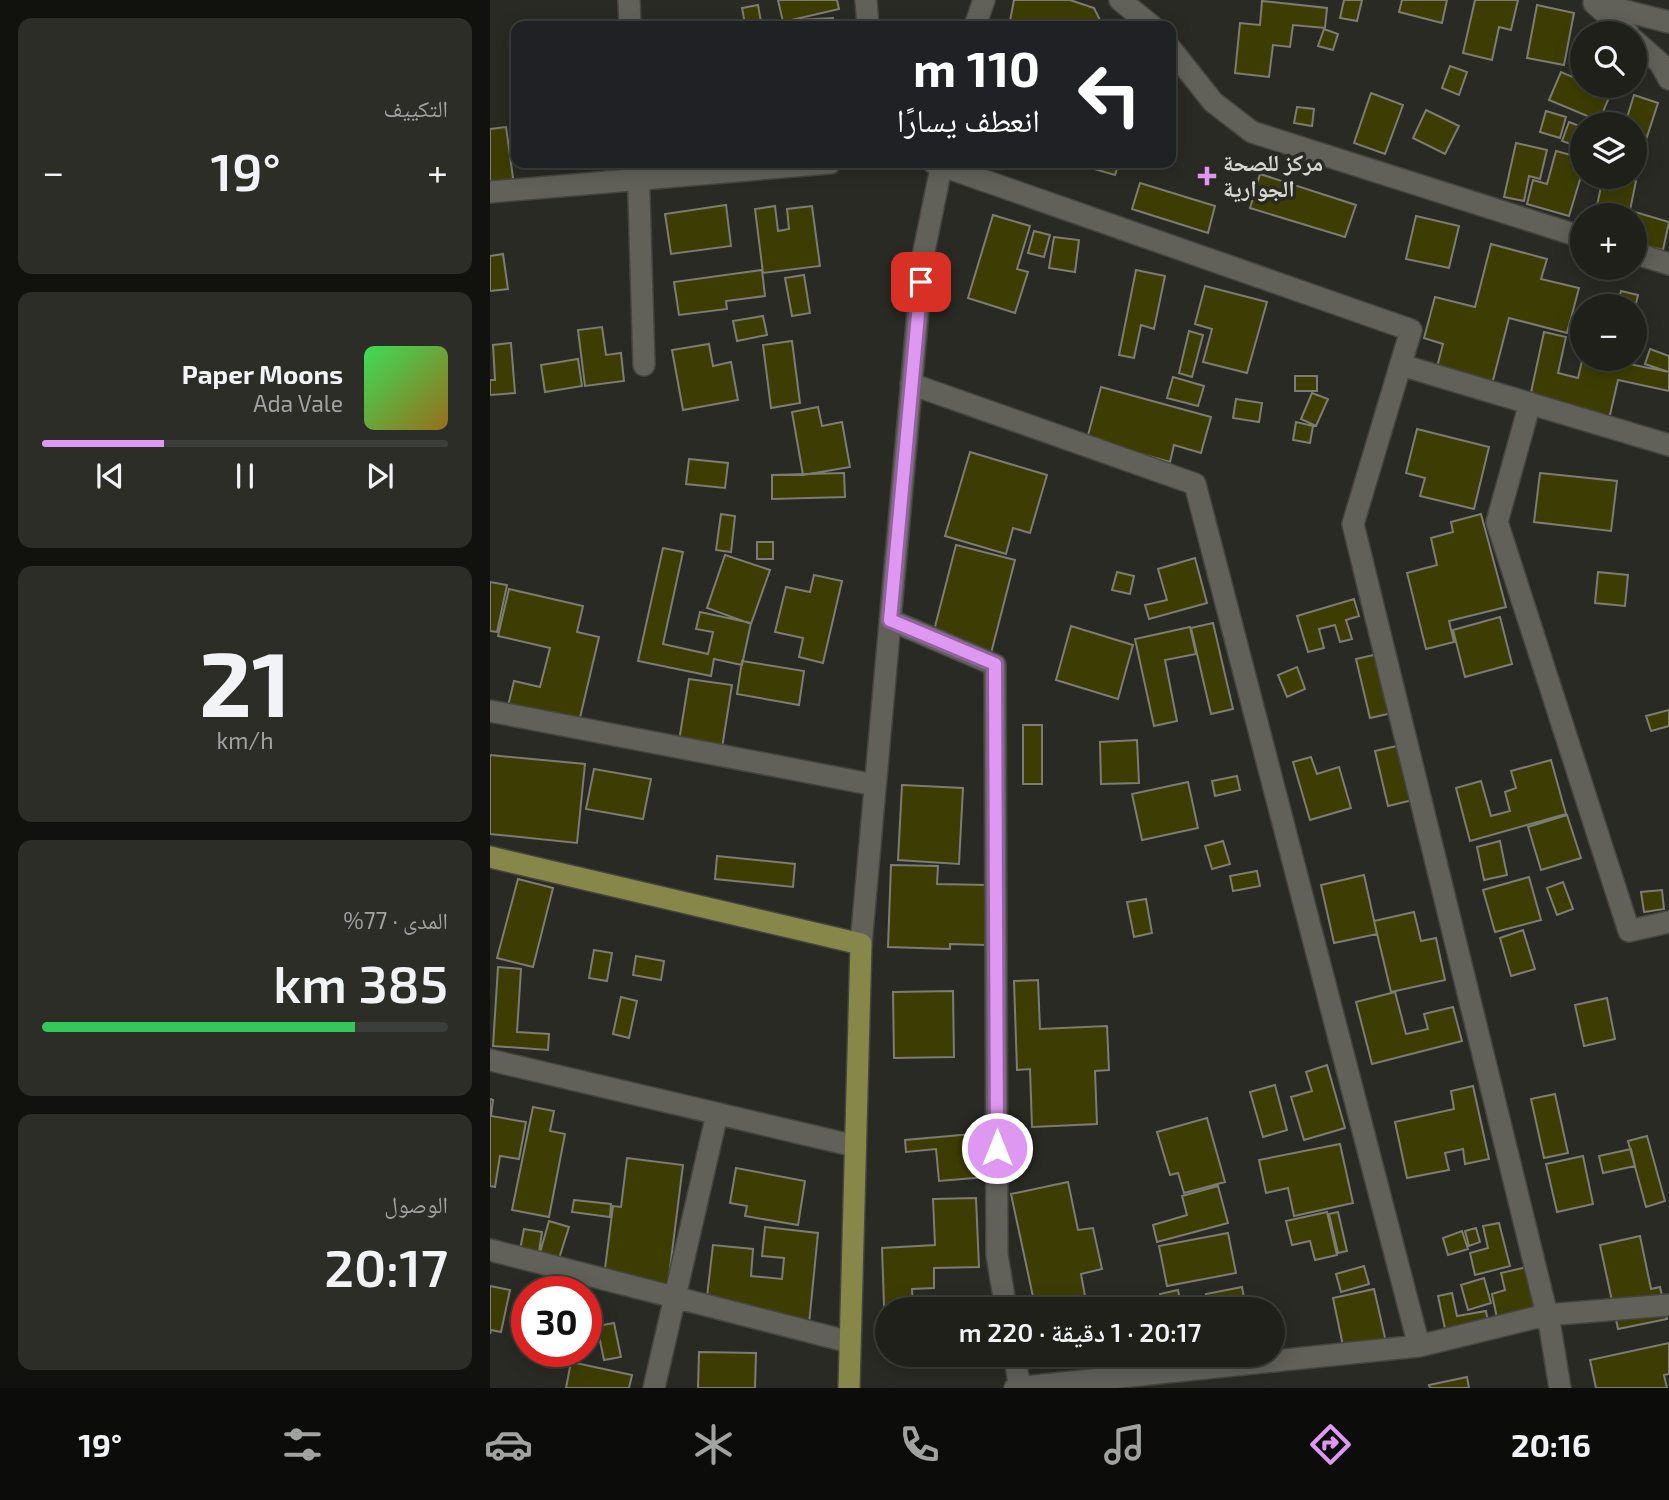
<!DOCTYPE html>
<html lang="ar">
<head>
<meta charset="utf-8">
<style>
  body { margin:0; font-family:"Exo 2","Noto Naskh Arabic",sans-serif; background:#2c2d27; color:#f1f3f6; direction:rtl; height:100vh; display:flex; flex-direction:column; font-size:26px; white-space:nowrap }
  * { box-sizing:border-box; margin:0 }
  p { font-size:23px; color:#a1a3a2 }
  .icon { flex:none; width:38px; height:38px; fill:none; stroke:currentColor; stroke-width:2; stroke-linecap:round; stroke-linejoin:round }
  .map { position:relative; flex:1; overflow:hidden; direction:ltr }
  .side { display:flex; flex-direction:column; gap:18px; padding:18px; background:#11120e; width:490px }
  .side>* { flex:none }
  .top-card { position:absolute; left:21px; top:21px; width:665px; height:147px; border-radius:14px; box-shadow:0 4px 18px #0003,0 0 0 2px #3c3e39; direction:rtl; background:#202124; color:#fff; overflow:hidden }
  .fabs { position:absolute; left:1080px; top:21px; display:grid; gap:14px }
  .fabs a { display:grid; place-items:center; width:77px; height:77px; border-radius:50%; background:#1f201a; box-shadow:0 4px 18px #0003,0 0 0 2px #3c3e39; font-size:35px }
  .speed { position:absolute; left:21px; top:1276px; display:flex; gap:14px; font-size:35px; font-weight:700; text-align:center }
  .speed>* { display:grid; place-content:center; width:91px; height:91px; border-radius:50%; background:#1f201a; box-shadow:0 4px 18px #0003,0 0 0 2px #3c3e39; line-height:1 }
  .speed .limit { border:10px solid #d22; background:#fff; color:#111 }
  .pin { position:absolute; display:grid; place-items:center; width:60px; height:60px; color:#fff; margin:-30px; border-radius:14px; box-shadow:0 4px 10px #0006 }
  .me { position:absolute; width:77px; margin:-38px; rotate:0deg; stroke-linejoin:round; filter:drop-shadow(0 0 5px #0008) }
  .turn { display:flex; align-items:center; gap:24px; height:147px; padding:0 21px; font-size:32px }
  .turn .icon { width:91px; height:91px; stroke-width:2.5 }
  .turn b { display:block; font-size:49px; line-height:60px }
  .big { font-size:52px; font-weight:600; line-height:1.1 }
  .side .card { flex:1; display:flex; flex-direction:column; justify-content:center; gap:10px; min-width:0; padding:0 24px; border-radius:14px; background:#2c2d27 }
  .side .dial { align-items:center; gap:0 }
  .dial b { font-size:91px; line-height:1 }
  .song { display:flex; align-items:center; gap:21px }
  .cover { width:84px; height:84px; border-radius:10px; background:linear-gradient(135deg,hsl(130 70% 55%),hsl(40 70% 35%)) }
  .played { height:7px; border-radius:4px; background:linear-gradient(90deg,#df98f1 30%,#3c3e39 30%) }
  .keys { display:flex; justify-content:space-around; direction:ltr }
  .heat { display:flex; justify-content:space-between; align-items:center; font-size:38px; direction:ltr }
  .charge { height:10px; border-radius:5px; background:linear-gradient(90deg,#34c759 77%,#3c3e39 0) }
  .trip { position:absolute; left:385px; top:1297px; width:410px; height:70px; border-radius:35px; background:#1f201a; box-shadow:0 4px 18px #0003,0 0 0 2px #3c3e39; font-weight:600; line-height:70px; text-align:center; direction:rtl }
  .dock { display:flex; height:112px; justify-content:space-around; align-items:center; background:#0c0d0a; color:#a1a3a2 }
  .dock .icon { width:49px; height:49px }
  .dock .active { color:#df98f1 }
  .dock b { font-size:32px; color:#f1f3f6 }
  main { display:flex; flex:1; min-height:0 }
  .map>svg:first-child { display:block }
  .building { fill:#3d3d03; stroke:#7c7c75; stroke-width:2 }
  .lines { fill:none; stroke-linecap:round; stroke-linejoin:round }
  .minor-casing { stroke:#454540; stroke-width:24 }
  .major-casing { stroke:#454540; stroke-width:24 }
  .minor { stroke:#61615a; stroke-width:21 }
  .major { stroke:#87874a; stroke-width:21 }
  .route-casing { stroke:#91639d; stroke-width:18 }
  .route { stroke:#df98f1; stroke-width:12 }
  .poi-dot { fill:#df98f1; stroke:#292a23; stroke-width:2.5 }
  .labels { text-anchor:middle; stroke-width:7; stroke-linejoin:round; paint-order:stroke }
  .poi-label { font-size:23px; font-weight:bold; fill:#d7d7d3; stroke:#292a23; text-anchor:start }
</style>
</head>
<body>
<main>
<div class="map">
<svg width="1179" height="1388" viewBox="0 0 1179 1388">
  <rect width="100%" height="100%" fill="#292a23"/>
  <!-- building -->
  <path class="building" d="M 288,0 L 347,0 L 349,9 L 293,22 Z
    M 524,0 L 580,0 L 604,8 L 613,26 L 519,26 Z
    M 854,0 L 872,0 L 867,21 L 850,18 Z
    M 912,0 L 957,0 L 952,23 L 909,12 Z
    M 985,0 L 1028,0 L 1021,30 L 1009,27 L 1002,60 L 973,53 Z
    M 772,1 L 837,8 L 835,28 L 803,25 L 800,47 L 783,45 L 779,77 L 745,73 L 750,23 L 770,25 Z
    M 268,5 L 271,22 L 255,24 L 252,8 Z
    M 1047,5 L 1084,13 L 1074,65 L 1037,58 Z
    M 343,18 L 343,26 L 289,26 L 289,21 Z
    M 834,29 L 848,34 L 843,50 L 828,46 Z
    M 1092,61 L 1092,86 L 1124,86 L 1109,121 L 1059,100 L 1071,72 L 1085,78 Z
    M 960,66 L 977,72 L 969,95 L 952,88 Z
    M 881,93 L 913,105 L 895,154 L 864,143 Z
    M 1144,95 L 1168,103 L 1153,149 L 1144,147 L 1144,124 L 1135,124 Z
    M 807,107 L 824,109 L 822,126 L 804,123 Z
    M 936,110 L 969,126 L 955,154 L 923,138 Z
    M 1056,111 L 1076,117 L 1070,138 L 1050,132 Z
    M 1079,122 L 1092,127 L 1092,148 L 1072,141 Z
    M 16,127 L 24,185 L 0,189 L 0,129 Z
    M 1026,143 L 1057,150 L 1050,179 L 1039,176 L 1034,201 L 1014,197 Z
    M 1066,151 L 1092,158 L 1092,173 L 1079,216 L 1037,204 L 1043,180 L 1057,184 Z
    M 584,163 L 629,163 L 625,175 Z
    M 770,174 L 866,205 L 855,237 L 760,208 Z
    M 1113,177 L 1146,181 L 1139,215 L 1105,215 Z
    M 650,183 L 725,206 L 718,233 L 642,209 Z
    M 236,205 L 241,246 L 181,254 L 175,214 Z
    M 285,206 L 288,231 L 299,229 L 297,209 L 322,206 L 330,266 L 273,273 L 265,209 Z
    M 1145,212 L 1179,222 L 1173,250 L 1144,243 Z
    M 503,215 L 540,226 L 527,269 L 538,272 L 525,313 L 478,298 Z
    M 926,216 L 969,226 L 959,268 L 916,259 Z
    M 544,231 L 560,235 L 554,257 L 538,253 Z
    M 564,237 L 589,240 L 585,272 L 559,268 Z
    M 1001,244 L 1057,259 L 1051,279 L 1089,288 L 1077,333 L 1019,318 L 1000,392 L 947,367 L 953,344 L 934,338 L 945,297 L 985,307 Z
    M 13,254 L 18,289 L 0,291 L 0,256 Z
    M 272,270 L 275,296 L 236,301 L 237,309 L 189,315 L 184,282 Z
    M 646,270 L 675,276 L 664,329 L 651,325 L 644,358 L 629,355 Z
    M 314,275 L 320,313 L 302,316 L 295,278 Z
    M 715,286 L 777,302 L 757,373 L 713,362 L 722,329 L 705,324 Z
    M 1131,291 L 1148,295 L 1144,312 L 1144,306 L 1127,306 Z
    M 273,316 L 277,335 L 247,341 L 243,321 Z
    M 112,327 L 116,355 L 131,353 L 134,381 L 95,386 L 88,330 Z
    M 699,331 L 713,335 L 702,377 L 689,373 Z
    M 1054,332 L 1076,337 L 1068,373 L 1088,378 L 1092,361 L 1114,366 L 1116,359 L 1135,359 L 1134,363 L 1179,372 L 1179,391 L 1128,380 L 1117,428 L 1037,411 Z
    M 302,341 L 310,403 L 281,408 L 273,345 Z
    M 21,343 L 25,393 L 0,395 L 0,380 L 5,380 L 3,345 Z
    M 219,344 L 223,366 L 241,362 L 248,400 L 193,410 L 182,350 Z
    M 1160,349 L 1179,356 L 1179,372 L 1155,364 Z
    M 88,359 L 92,386 L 55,392 L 51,365 Z
    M 805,376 L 827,376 L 827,391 L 805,391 Z
    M 683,377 L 714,386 L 708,406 L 677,398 Z
    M 611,387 L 721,417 L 711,453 L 684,445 L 680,462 L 597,439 Z
    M 822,393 L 838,399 L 826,426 L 811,419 Z
    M 746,399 L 772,403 L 769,422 L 743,418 Z
    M 328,407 L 332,426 L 352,422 L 360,467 L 313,475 L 302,412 Z
    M 806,422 L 823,426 L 820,443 L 803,440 Z
    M 927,429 L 999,447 L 984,509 L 930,496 L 935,478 L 916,473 Z
    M 480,452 L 557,475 L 540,533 L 523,528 L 516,554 L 455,536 Z
    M 199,459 L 238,463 L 235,488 L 196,484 Z
    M 354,473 L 355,497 L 282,499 L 282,475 Z
    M 1050,473 L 1127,481 L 1121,531 L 1044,522 Z
    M 231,514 L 245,516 L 241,552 L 226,550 Z
    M 991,514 L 1016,607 L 959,621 L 964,642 L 936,649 L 917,573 L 947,565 L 941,538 L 963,532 L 961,522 Z
    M 267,542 L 283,542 L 283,559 L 267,559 Z
    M 466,545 L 525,560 L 499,661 L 440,646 Z
    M 173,548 L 193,552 L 173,644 L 218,654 L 223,632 L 206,629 L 210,612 L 261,623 L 252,665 L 224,659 L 221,676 L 148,661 Z
    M 235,555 L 280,570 L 261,624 L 217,608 Z
    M 705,558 L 717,603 L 659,619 L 655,605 L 677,600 L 668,569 Z
    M 627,572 L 644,576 L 640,594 L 622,590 Z
    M 1108,572 L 1138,575 L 1135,606 L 1105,603 Z
    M 324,575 L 352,581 L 333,663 L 309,657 L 313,638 L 285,632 L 296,587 L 320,592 Z
    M 0,582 L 17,585 L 7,632 L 0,631 Z
    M 19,589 L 93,606 L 87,632 L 109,637 L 89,722 L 18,706 L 24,681 L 50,687 L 60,648 L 8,636 Z
    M 864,599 L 869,616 L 856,620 L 862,639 L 850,642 L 845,625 L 829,629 L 834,648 L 818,652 L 807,616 Z
    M 1010,617 L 1022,664 L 975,677 L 963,630 Z
    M 723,623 L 743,709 L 721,714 L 701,628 Z
    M 581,626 L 643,645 L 628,699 L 566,680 Z
    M 700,627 L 706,654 L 675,660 L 687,721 L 664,726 L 645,639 Z
    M 888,654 L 902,713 L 880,718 L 866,659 Z
    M 252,661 L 314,671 L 309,705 L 247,694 Z
    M 807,667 L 815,689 L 797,697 L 788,675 Z
    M 199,679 L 242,685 L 232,748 L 189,741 Z
    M 1179,710 L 1179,726 L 1161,731 L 1156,716 Z
    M 533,725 L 552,725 L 552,784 L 533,784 Z
    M 647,740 L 649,783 L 611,784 L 610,742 Z
    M 915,744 L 927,799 L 898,806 L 885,751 Z
    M 0,755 L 95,764 L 87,843 L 0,834 Z
    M 821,757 L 827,774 L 849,767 L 861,808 L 820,820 L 803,762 Z
    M 1061,760 L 1076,814 L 980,841 L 966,788 L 991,781 L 1001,816 L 1020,811 L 1015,792 L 1026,788 L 1021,771 Z
    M 104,769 L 161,779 L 153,819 L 96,809 Z
    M 747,776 L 750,790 L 725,796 L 722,781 Z
    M 698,782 L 708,828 L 652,840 L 642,794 Z
    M 412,785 L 473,788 L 469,864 L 408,860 Z
    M 1077,815 L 1091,858 L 1051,870 L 1038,827 Z
    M 733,841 L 740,864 L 722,869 L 715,846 Z
    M 1010,841 L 1017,875 L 994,880 L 987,847 Z
    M 227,856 L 305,864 L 303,887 L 225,879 Z
    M 401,865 L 448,866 L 447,884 L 498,885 L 496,945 L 460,944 L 460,949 L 398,947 Z
    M 767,871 L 770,886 L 743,891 L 740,876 Z
    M 874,875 L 887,934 L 844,943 L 831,885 Z
    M 1039,877 L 1051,920 L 1005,932 L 993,890 Z
    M 28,879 L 63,888 L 43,967 L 7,958 Z
    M 1073,882 L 1083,909 L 1067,915 L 1057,888 Z
    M 1172,890 L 1174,909 L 1154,912 L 1151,892 Z
    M 656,899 L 662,933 L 644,937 L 637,902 Z
    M 924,912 L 931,941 L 946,938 L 955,980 L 901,992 L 884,921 Z
    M 1033,930 L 1045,969 L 1021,976 L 1010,938 Z
    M 104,950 L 122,953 L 117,981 L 99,978 Z
    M 146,956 L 174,961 L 171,980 L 143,975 Z
    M 8,967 L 31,969 L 27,1032 L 59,1034 L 58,1050 L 3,1046 Z
    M 548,980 L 550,1029 L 617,1026 L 619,1070 L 605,1071 L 607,1124 L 542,1127 L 540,1069 L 527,1070 L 524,981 Z
    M 463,991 L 464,1057 L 404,1058 L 403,992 Z
    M 905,992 L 916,1034 L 938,1029 L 934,1014 L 963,1007 L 972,1041 L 882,1064 L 866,1002 Z
    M 131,997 L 147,1001 L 139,1038 L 123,1034 Z
    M 1117,998 L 1125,1039 L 1094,1046 L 1085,1005 Z
    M 837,1065 L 855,1128 L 814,1140 L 801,1097 L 822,1091 L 816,1072 Z
    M 785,1085 L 797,1130 L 773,1137 L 760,1092 Z
    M 983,1086 L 999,1159 L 975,1164 L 973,1149 L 955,1153 L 959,1170 L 917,1178 L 905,1122 L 964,1109 L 961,1091 Z
    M 1065,1094 L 1078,1153 L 1054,1158 L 1041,1099 Z
    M 0,1099 L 3,1100 L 1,1116 L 36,1122 L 29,1159 L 10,1156 L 5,1187 L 0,1186 Z
    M 43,1107 L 64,1111 L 60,1131 L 75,1134 L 59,1217 L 22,1210 Z
    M 717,1118 L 735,1182 L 694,1193 L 688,1173 L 680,1175 L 667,1132 Z
    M 493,1133 L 496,1177 L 449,1181 L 446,1149 L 416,1152 L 415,1140 Z
    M 1157,1136 L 1175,1201 L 1156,1207 L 1138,1141 Z
    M 850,1144 L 863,1203 L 804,1216 L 798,1188 L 776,1193 L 769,1160 Z
    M 1141,1149 L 1145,1166 L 1113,1173 L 1109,1156 Z
    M 1093,1156 L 1103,1204 L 1067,1212 L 1056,1164 Z
    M 137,1158 L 193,1165 L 177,1292 L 113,1284 L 123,1206 L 131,1207 Z
    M 246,1168 L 315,1181 L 308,1225 L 255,1216 L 257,1206 L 240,1203 Z
    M 578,1182 L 588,1230 L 603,1228 L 612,1269 L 591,1274 L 595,1296 L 545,1306 L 521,1194 Z
    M 728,1186 L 738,1223 L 667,1242 L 663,1225 L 697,1215 L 692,1196 Z
    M 486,1198 L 489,1267 L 444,1268 L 444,1288 L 422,1289 L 423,1309 L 397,1309 L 395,1333 L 392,1248 L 445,1245 L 443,1199 Z
    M 84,1200 L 121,1204 L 120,1217 L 82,1212 Z
    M 837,1212 L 847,1255 L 825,1260 L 820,1241 L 802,1245 L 796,1221 Z
    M 848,1212 L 857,1251 L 848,1253 L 839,1214 Z
    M 59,1221 L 79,1227 L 66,1268 L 47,1263 Z
    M 1009,1223 L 1020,1266 L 985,1275 L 980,1253 L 998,1248 L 993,1226 Z
    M 275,1227 L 328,1233 L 319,1324 L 215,1314 L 223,1245 L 263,1249 L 261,1276 L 292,1279 L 294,1258 L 272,1256 Z
    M 986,1228 L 990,1242 L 979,1246 L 975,1231 Z
    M 34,1229 L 52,1232 L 48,1258 L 29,1255 Z
    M 972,1231 L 978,1249 L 958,1255 L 953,1238 Z
    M 738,1233 L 746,1273 L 677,1286 L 669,1246 Z
    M 1150,1236 L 1161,1289 L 1170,1287 L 1177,1319 L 1128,1329 L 1110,1245 Z
    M 874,1266 L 879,1284 L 851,1292 L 846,1274 Z
    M 1037,1267 L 1049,1319 L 1009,1328 L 1002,1294 L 1015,1290 L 1011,1273 Z
    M 994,1278 L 1001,1303 L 978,1310 L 971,1285 Z
    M 0,1286 L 20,1290 L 11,1332 L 1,1330 L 0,1334 Z
    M 752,1287 L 756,1309 L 719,1309 L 716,1294 Z
    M 884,1289 L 896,1342 L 854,1351 L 843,1298 Z
    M 688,1290 L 692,1309 L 673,1309 L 670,1294 Z
    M 962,1293 L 967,1316 L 996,1311 L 999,1329 L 957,1338 L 948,1296 Z
    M 124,1323 L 131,1357 L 114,1360 L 107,1326 Z
    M 1179,1343 L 1179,1374 L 1174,1375 L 1177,1388 L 1106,1388 L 1100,1360 Z
    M 68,1351 L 92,1351 L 90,1358 Z
    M 209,1352 L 266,1353 L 265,1388 L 208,1388 Z
    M 81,1362 L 142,1375 L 139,1388 L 76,1388 Z
    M 977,1377 L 979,1388 L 940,1388 L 939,1385 Z"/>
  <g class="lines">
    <defs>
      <path id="minor" d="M 139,0 L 140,26
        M 376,0 L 378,26
        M 630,0 L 662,26
        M 1104,3 L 1179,22
        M 1105,4 L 1138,33
        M 485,26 L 494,0
        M 1144,40 L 1170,63 L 1179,79
        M 681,49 L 723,102 L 762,132 L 1092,237
        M 148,163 L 154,365
        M 444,163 L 921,330 L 863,524 L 1060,1327 L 1070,1388
        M 0,192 L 340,163
        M 1144,253 L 1179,264
        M 911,365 L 1179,445
        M 421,384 L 705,484 L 929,1346
        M 1040,403 L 1007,522 L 1139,931 L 1179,922
        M 400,620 L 505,665 L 507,1255 L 516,1309
        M 0,711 L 385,785
        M 371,944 L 433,256 L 452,163
        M 0,1060 L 365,1146
        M 0,1250 L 360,1342
        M 524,1354 L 530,1388
        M 164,1388 L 227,1114
        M 525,1388 L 929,1346 L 1056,1315 L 1179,1305"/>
      <path id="major" d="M 0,857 L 371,944 L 359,1388"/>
    </defs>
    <!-- minor casing -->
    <use href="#minor" class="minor-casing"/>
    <!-- major casing -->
    <use href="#major" class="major-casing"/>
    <!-- minor -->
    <use href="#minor" class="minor"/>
    <!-- major -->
    <use href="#major" class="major"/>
  </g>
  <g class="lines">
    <defs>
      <path id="route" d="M 431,282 L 400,620 L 505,664 L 507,1148"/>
    </defs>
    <!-- route casing -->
    <use href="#route" class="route-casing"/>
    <!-- route -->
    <use href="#route" class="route"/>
  </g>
  <!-- markers -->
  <path class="poi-dot" d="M713.5 165.5h7v7h7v7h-7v7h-7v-7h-7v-7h7z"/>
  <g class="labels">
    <!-- poi labels -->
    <g class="poi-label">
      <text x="733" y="171">مركز للصحة<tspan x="733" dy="26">الجوارية</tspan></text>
    </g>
  </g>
</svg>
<div class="fabs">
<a><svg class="icon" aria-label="search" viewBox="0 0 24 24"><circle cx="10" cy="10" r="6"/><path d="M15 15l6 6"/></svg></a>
<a><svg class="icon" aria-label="layers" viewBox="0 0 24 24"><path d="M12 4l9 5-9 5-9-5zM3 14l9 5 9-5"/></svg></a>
<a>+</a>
<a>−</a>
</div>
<div class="speed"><div class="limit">30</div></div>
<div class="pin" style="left:431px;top:282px;background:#d93025"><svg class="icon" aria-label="arrive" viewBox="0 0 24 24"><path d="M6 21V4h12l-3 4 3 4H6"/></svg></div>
<svg class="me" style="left:507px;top:1148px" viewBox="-20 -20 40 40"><circle r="17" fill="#df98f1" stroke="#fff" stroke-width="3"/><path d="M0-11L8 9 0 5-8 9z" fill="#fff"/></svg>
<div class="trip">20:17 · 1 دقيقة · 220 m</div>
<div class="top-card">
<div class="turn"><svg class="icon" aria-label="left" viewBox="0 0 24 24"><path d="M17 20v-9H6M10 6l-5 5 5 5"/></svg><div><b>110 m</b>انعطف يسارًا</div></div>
</div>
</div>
<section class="side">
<div class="card"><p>التكييف</p>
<div class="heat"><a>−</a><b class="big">19°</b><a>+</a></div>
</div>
<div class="card">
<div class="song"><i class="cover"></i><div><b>Paper Moons</b><p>Ada Vale</p></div></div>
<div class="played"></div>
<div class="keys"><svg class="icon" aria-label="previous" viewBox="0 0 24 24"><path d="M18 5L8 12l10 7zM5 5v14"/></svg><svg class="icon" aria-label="pause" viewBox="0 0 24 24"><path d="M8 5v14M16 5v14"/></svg><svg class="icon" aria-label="next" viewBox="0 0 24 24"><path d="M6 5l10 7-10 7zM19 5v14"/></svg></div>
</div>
<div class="card dial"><b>21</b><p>km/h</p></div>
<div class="card"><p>المدى · 77%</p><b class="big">385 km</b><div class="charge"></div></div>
<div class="card"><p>الوصول</p><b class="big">20:17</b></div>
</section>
</main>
<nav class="dock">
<b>20:16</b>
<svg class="icon active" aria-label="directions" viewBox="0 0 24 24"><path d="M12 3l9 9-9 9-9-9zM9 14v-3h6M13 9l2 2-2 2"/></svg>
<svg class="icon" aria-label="music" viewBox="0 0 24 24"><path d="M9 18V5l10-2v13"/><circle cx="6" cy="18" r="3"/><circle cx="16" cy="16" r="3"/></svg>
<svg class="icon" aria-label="phone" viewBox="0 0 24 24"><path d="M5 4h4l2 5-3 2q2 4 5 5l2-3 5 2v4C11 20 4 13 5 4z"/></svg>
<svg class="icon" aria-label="climate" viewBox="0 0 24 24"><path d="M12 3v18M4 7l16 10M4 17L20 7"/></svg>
<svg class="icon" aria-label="car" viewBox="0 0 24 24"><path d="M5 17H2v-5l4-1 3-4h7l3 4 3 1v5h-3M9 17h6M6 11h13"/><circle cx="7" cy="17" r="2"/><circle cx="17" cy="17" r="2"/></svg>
<svg class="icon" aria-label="filters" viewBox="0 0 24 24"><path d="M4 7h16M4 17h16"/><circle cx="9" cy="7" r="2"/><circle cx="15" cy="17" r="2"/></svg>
<b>19°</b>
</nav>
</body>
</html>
